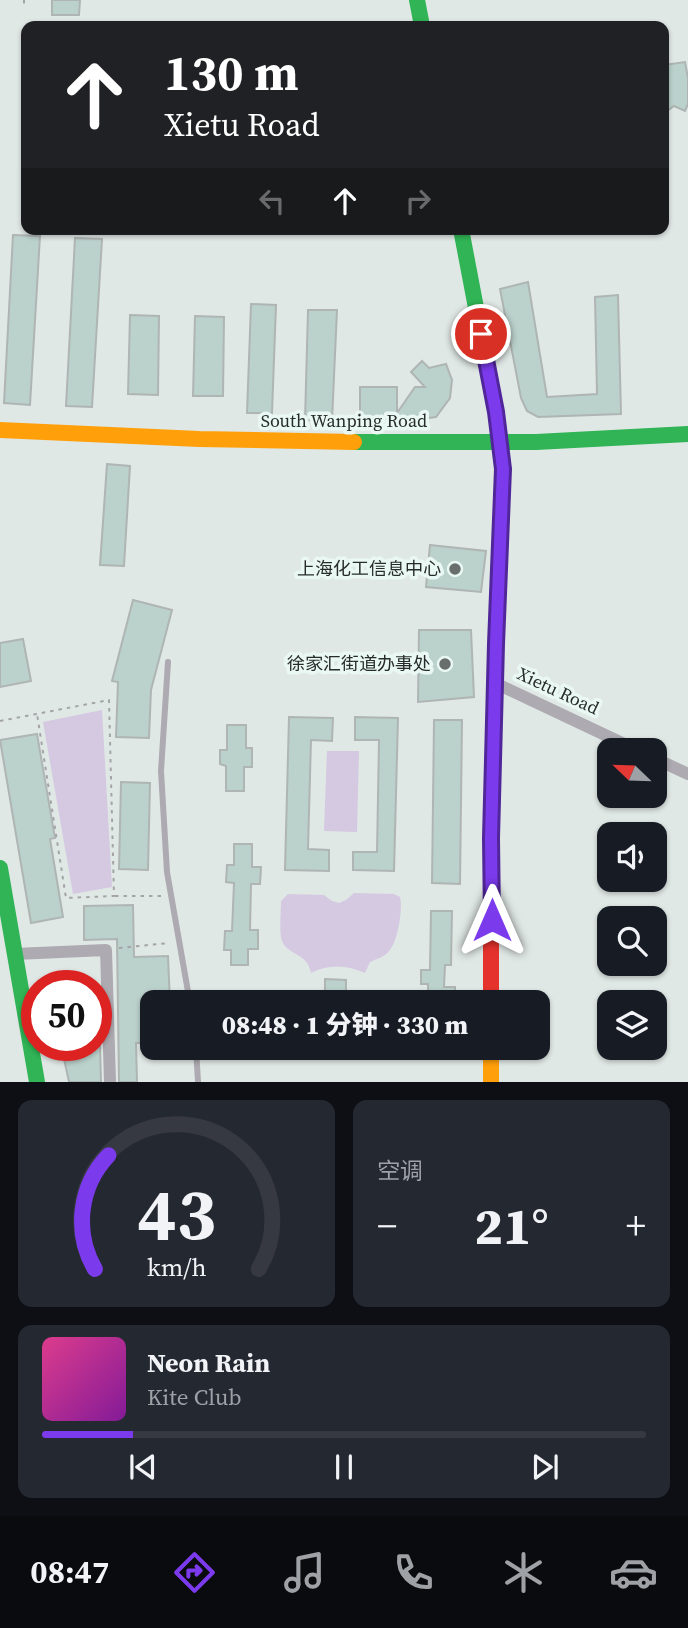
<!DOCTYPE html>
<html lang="zh">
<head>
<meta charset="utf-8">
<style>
  body { margin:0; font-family:"Source Serif 4","Noto Sans SC",serif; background:#242831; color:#f1f3f6; height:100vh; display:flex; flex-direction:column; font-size:26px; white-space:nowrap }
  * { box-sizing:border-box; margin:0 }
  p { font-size:23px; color:#9ea1a6 }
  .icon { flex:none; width:38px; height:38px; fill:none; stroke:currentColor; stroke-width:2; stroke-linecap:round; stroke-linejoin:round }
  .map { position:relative; height:1082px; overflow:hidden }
  .panel { display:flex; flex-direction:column; gap:18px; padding:18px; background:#0d0f14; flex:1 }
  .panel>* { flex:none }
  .hud { position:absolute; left:21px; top:21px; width:648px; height:214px; border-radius:14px; box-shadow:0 2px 5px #0004; background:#202124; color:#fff; overflow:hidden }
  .needle { width:46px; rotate:293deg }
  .buttons { position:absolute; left:597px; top:738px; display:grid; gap:14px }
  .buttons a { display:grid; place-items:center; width:70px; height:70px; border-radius:14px; background:#171b24; box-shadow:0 2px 5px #0004; font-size:35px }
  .speed { position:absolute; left:21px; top:970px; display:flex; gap:14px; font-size:35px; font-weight:700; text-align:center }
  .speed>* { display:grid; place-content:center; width:91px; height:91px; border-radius:50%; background:#171b24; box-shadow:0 2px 5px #0004; line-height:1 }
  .speed .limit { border:10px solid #d22; background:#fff; color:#111 }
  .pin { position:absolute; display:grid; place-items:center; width:60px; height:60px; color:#fff; margin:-30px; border:4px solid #fff; border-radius:50%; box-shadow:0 2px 7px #0007 }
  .me { position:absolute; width:77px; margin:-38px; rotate:0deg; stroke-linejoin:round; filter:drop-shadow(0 0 5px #0008) }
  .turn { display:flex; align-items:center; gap:24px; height:147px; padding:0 28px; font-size:32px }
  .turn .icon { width:91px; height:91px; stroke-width:2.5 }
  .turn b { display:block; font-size:49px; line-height:60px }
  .lanes { display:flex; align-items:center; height:66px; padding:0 28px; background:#0003; justify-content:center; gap:35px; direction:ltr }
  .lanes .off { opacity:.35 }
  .big { font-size:52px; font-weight:800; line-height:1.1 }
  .panel .widget { flex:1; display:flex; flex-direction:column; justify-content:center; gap:10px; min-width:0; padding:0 24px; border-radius:14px; background:#242831 }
  .panel .dial { align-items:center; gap:0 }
  .dial svg { height:182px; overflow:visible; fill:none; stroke:#363941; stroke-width:7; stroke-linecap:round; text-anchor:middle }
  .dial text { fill:#f1f3f6; stroke:none }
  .song { display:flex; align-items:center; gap:21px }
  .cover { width:84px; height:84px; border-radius:10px; background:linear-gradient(135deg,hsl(330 70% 55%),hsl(290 70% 35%)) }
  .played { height:7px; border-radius:4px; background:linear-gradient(90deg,#7c3aed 15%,#363941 15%) }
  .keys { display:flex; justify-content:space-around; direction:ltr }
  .heat { display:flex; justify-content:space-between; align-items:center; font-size:38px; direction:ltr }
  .panel .tiles { flex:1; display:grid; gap:18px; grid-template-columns:1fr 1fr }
  .widget:last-child { grid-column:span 2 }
  .trip { position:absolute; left:140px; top:990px; width:410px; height:70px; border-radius:14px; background:#171b24; box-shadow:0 2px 5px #0004; font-weight:800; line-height:70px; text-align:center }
  .menu { display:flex; height:112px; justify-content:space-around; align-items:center; background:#090b0e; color:#9ea1a6 }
  .menu .icon { width:49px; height:49px }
  .menu .on { color:#7c3aed }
  .menu b { font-size:32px; color:#f1f3f6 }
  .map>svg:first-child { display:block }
  .green { fill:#d5c8e1 }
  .building { fill:#bbd1cc; stroke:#afb5b3; stroke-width:2 }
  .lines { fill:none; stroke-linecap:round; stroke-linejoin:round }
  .path { stroke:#a4a4a8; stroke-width:2; stroke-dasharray:3.5 5; stroke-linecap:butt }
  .lane { stroke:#aeaab1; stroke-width:6 }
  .street { stroke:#aeaab1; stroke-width:12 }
  .fast { stroke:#30b455; stroke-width:16 }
  .slow { stroke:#ff9f0a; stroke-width:16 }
  .jam { stroke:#e5322d; stroke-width:16 }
  .route-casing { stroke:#51269a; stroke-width:18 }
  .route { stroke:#7c3aed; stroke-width:12 }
  .poi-dot { fill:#686e6c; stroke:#eaf8f4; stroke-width:2.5 }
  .labels { text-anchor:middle; stroke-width:7; stroke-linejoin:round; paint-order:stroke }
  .street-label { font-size:18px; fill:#272c2b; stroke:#eaf8f4 }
  .poi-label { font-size:18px; fill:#272c2b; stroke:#eaf8f4; text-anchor:end }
</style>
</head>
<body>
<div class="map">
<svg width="688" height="1082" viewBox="0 0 688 1082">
  <rect width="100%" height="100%" fill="#e0e8e6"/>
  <!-- green -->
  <path class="green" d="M 102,710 L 112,887 L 73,894 L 43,722 Z
    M 327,751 L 359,751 L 357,832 L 324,831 Z
    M 354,893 L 394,894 L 400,897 C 403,908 398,942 389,951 C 385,957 376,959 370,962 L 365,973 C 347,965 329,964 311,973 C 308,953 287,955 282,941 C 279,933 281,910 281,901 L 288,894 L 324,895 L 332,901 L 339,903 L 346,900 Z"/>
  <!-- building -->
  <path class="building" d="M 52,0 L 80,0 L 79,15 L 52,15 Z
    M 685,62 L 688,78 L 688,104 L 685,111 L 674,106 L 663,114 L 663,65 Z
    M 13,235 L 40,236 L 30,405 L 4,403 Z
    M 75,238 L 102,239 L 92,407 L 66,406 Z
    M 528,282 L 547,397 L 597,394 L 595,297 L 618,295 L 621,414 L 538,417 L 527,411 L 521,398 L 500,289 Z
    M 251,304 L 276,305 L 272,413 L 247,413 Z
    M 308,310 L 337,310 L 332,421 L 305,420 Z
    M 130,315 L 159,316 L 158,395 L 128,394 Z
    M 195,316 L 224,317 L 223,396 L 193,396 Z
    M 422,361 L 429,368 L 446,364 L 452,380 L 450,398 L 436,417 L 413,420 L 360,420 L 360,387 L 397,387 L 397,413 L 415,387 L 425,387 L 411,372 Z
    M 107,464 L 130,466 L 124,566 L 100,565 Z
    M 430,545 L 486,551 L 481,592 L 426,587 Z
    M 133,600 L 172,610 L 151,690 L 149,738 L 116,737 L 118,682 L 112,681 Z
    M 419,630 L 471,630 L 474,697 L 418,702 Z
    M 23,639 L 31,681 L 0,687 L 0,643 Z
    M 289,717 L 333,718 L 332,741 L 311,740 L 308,849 L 329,850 L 329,871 L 285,870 Z
    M 355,717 L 398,718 L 394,871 L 353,870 L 353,852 L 377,852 L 379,740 L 355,740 Z
    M 434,720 L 462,720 L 460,884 L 432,883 Z
    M 227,725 L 246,725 L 246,748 L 252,748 L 252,767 L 244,767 L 244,791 L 226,791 L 226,766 L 220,764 L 220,750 L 227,750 Z
    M 37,734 L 55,838 L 50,839 L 63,917 L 31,923 L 0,740 Z
    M 121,782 L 150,783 L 148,870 L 119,869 Z
    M 234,844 L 252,844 L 252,867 L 261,867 L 260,884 L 251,884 L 250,930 L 258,930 L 258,949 L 248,949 L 248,965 L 231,965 L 231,950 L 224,950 L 225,931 L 232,931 L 234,883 L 226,882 L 227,865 L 234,865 Z
    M 133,905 L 134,957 L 168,956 L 170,1003 L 152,1003 L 152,1043 L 136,1043 L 137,1082 L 119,1082 L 117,939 L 84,940 L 84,906 Z
    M 431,911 L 452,911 L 451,965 L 445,965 L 444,987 L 455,987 L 455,1003 L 428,1003 L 428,984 L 421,984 L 421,970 L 430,970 Z
    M 325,979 L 346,980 L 346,1003 L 325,1003 Z
    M 100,1044 L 101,1082 L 69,1082 L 61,1045 Z"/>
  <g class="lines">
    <!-- path -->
    <path class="path" d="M 24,0 L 24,4
      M 0,721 L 109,700 L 114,896 L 66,898 L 37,714
      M 115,896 L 162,896
      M 119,948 L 169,943"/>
    <!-- lane -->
    <path class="lane" d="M 168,662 L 161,771 L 167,872 L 190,1003
      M 196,1048 L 198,1082"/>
    <!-- street -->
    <path class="street" d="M 495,683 L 639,751
      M 654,758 L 688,774
      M 15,954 L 106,950 L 110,1082"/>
    <!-- fast -->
    <path class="fast" d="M 417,0 L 422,26
      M 461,229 L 496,413 L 503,469 L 496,644 L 491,854
      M 354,442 L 536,442 L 688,434
      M 0,868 L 37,1082"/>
    <!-- slow -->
    <path class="slow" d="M 0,430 L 199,439 L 354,442
      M 491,1048 L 491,1082"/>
    <!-- jam -->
    <path class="jam" d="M 491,854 L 491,1003"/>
  </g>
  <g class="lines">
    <defs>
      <path id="route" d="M 481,334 L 496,412 L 503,469 L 496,644 L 491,838 L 492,920"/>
    </defs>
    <!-- route casing -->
    <use href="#route" class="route-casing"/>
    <!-- route -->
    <use href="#route" class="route"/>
  </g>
  <!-- markers -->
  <g class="poi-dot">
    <circle cx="455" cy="569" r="7"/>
    <circle cx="445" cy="664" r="7"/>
  </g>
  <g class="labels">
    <!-- street labels -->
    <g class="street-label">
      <text x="344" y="427">South Wanping Road</text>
      <text transform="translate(558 691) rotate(25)" y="6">Xietu Road</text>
    </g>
    <!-- poi labels -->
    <g class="poi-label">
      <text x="441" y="575">上海化工信息中心</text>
      <text x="431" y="670">徐家汇街道办事处</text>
    </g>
  </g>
</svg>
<div class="buttons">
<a><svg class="needle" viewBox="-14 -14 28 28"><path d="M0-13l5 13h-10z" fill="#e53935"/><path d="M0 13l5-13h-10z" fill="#9ea1a6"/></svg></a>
<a><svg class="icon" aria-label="sound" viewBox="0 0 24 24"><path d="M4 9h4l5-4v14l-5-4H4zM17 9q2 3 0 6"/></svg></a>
<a><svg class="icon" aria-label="search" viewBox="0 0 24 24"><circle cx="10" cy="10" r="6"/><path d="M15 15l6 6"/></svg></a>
<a><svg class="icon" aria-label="layers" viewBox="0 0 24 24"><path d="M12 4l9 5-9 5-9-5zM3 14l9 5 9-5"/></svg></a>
</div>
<div class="speed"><div class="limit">50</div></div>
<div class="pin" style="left:481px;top:334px;background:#d93025"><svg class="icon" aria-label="arrive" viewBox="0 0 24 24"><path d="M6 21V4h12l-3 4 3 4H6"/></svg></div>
<svg class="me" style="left:492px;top:920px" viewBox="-20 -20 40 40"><path d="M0-17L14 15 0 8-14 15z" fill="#7c3aed" stroke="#fff" stroke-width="4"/></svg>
<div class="trip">08:48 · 1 分钟 · 330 m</div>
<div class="hud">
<div class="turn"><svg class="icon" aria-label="ahead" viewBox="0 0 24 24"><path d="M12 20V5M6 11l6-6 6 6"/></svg><div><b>130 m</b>Xietu Road</div></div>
<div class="lanes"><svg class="icon off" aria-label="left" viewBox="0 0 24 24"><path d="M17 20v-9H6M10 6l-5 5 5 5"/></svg><svg class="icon" aria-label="ahead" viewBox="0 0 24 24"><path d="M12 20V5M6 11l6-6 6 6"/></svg><svg class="icon off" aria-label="right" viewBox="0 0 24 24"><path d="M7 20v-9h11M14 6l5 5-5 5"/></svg></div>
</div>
</div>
<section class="panel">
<div class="tiles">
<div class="widget dial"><svg viewBox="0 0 100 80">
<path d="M14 69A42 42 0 1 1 86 69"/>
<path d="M14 69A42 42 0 0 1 20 19" stroke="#7c3aed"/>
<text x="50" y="56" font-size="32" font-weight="700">43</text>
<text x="50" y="72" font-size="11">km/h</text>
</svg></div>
<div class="widget"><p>空调</p>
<div class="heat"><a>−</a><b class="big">21°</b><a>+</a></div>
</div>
<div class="widget">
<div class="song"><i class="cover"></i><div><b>Neon Rain</b><p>Kite Club</p></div></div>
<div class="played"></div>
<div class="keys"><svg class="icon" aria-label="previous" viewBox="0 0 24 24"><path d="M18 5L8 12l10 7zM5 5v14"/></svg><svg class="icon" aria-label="pause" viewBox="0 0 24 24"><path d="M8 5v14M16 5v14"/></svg><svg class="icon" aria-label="next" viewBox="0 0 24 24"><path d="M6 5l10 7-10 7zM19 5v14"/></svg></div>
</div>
</div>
</section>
<nav class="menu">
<b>08:47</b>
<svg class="icon on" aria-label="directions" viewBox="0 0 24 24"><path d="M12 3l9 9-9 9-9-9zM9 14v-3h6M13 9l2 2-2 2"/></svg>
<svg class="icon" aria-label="music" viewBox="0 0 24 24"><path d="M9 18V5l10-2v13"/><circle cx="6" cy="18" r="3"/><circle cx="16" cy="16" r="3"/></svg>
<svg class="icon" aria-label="phone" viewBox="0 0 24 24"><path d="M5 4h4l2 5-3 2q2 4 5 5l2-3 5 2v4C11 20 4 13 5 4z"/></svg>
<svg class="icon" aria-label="climate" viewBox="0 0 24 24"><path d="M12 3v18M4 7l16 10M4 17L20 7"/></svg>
<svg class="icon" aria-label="car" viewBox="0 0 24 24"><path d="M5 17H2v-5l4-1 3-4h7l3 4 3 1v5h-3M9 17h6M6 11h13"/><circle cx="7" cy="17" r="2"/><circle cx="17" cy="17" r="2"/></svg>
</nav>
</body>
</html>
